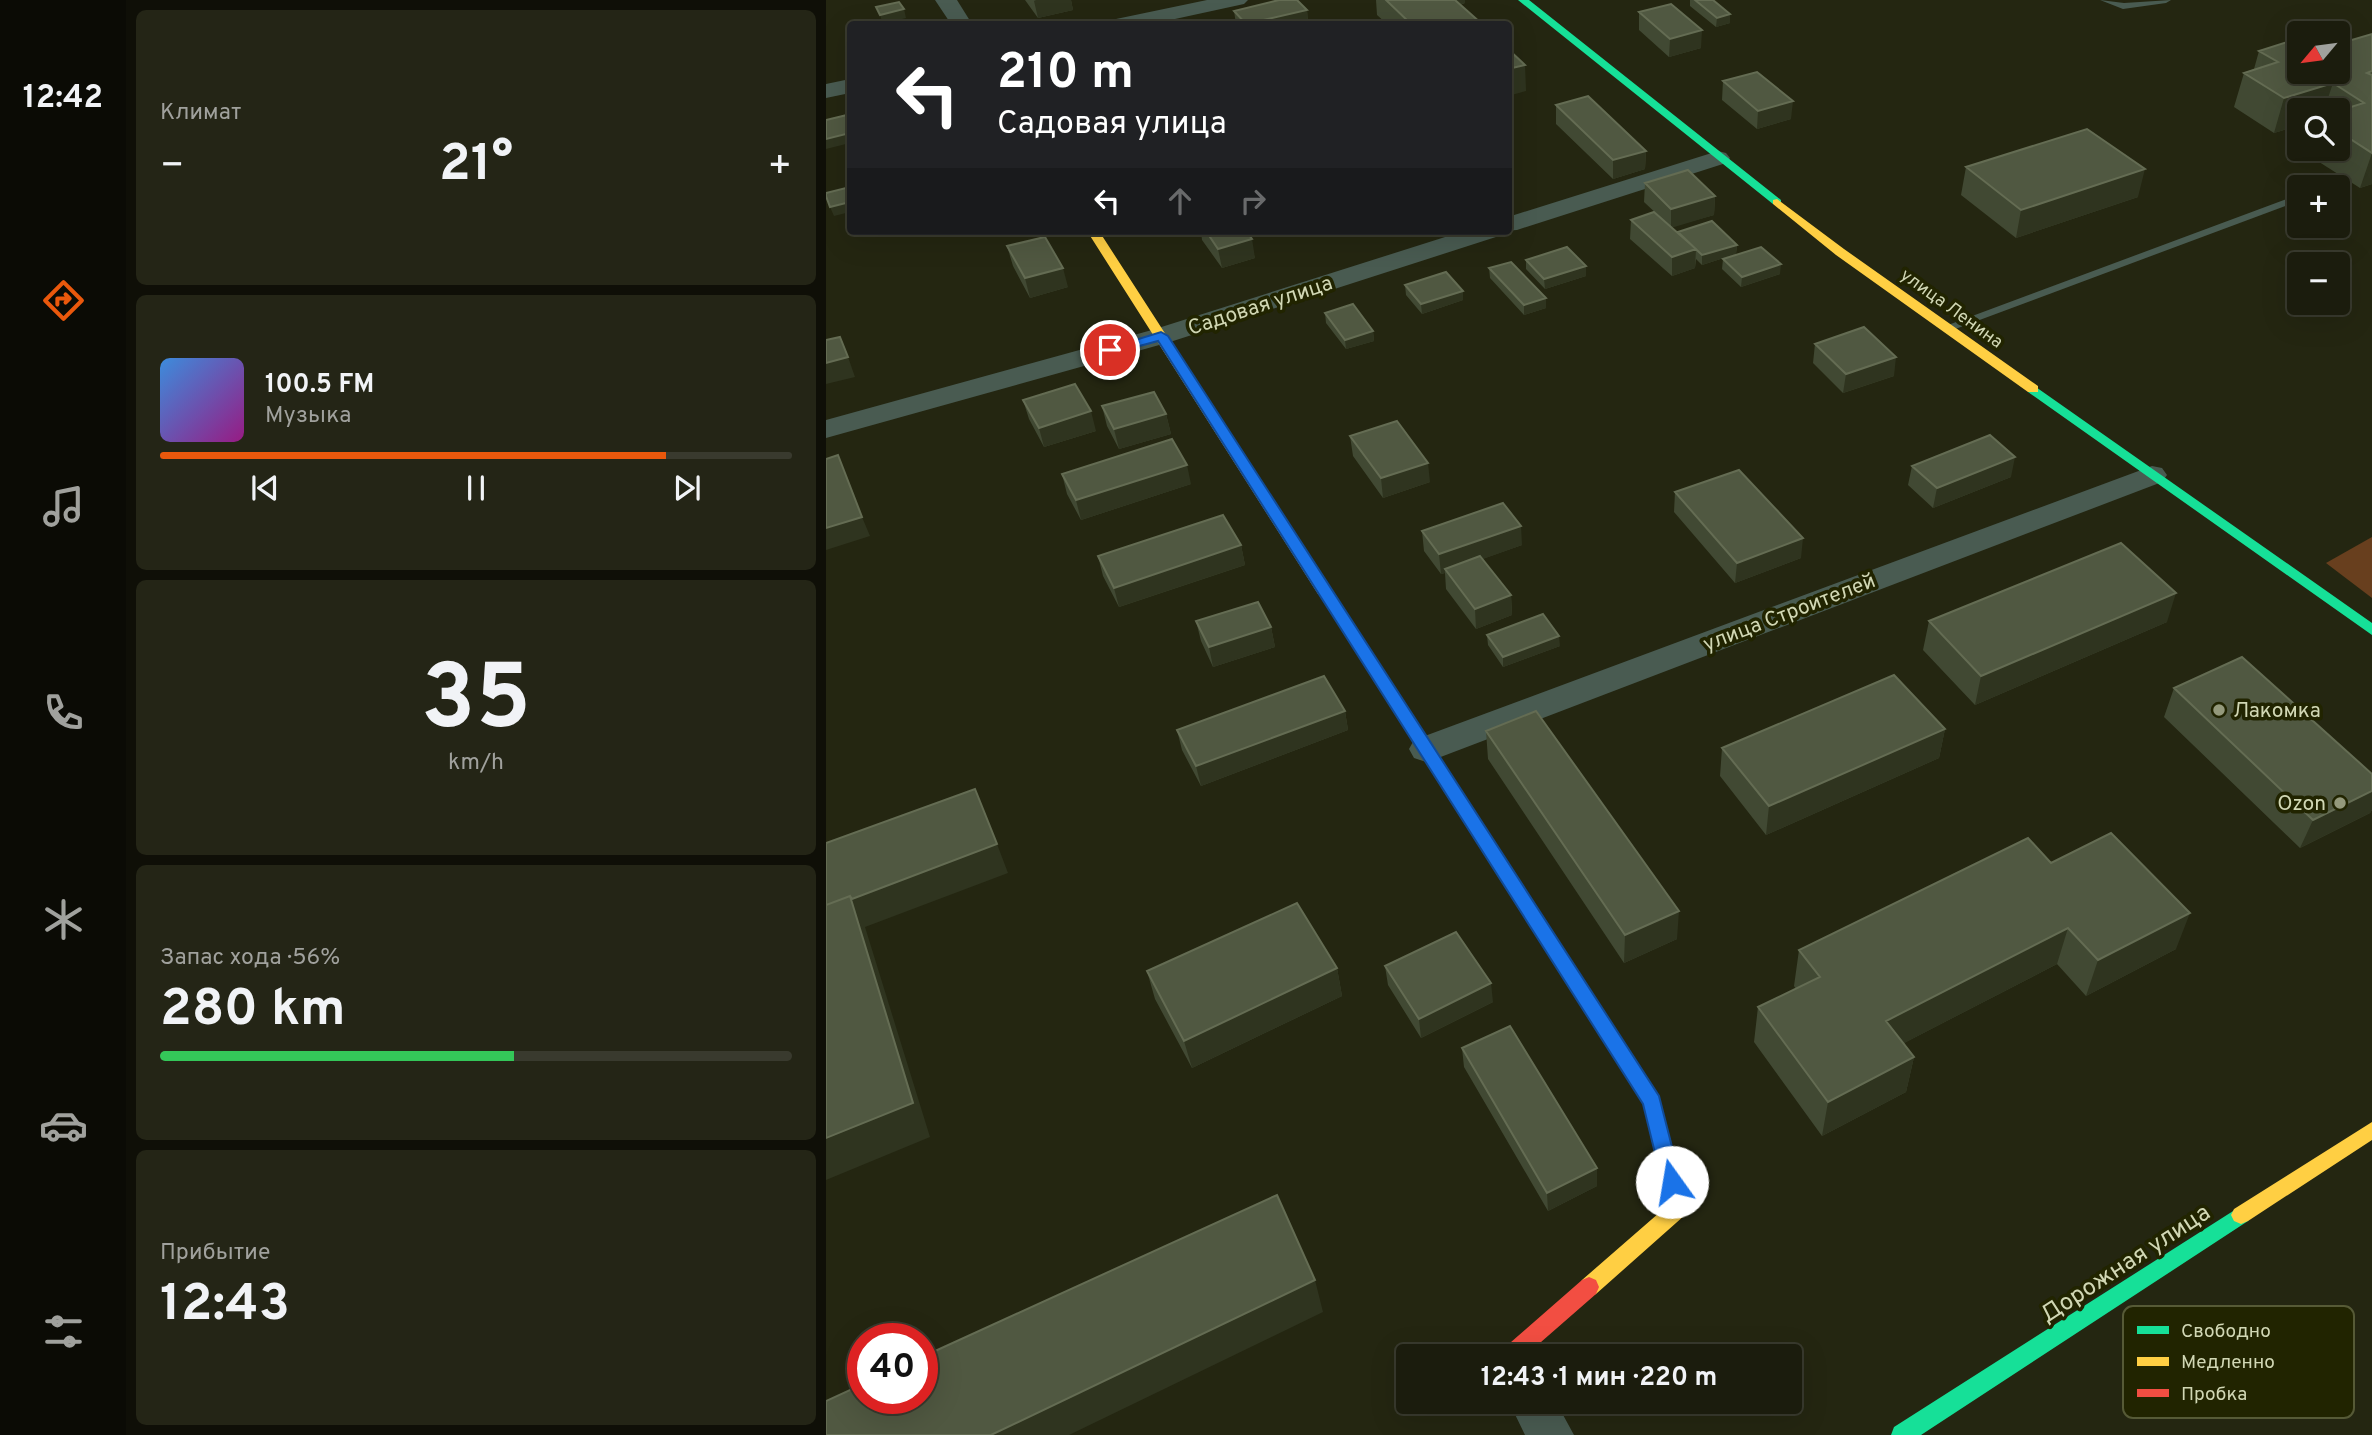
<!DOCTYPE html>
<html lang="ru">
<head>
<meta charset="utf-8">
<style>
  body { margin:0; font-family:Overpass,sans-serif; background:#242516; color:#f1f3f6; height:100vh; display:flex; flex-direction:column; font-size:26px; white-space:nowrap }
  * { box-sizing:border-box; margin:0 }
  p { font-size:23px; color:#a0a19d }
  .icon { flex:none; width:38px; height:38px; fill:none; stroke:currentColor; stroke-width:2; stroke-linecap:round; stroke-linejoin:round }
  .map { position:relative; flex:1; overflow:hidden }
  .side { display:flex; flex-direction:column; gap:10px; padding:10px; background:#0f0f07; width:700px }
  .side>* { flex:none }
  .hud { position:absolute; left:21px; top:21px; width:665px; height:214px; border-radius:7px; box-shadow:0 7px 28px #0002,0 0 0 2px #393a2e; background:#202124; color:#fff; overflow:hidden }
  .needle { width:46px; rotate:241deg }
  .controls { position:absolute; left:1461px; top:21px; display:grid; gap:14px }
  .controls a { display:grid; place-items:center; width:63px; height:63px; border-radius:7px; background:#1b1c0d; box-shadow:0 7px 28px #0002,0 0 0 2px #393a2e; font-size:35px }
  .speed { position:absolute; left:21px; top:1323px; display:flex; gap:14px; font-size:35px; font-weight:700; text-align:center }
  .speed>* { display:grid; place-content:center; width:91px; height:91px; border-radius:50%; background:#1b1c0d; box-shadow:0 7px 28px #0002,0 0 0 2px #393a2e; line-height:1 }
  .speed .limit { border:10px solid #d22; background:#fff; color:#111 }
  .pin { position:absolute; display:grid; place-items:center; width:60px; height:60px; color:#fff; margin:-30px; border:4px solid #fff; border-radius:50%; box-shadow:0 2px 7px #0007 }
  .me { position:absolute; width:77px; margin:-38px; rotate:347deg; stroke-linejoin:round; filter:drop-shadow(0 0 5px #0008) }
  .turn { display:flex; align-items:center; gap:24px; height:147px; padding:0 35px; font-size:32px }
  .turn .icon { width:91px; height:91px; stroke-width:2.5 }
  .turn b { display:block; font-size:49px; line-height:60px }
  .lanes { display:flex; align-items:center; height:66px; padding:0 35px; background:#0003; justify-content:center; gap:35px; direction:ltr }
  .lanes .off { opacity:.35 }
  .big { font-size:52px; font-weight:700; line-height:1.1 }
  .side .widget { flex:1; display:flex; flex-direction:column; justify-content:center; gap:10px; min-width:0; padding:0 24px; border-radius:10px; background:#242516 }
  .side .dial { align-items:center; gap:0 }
  .dial b { font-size:91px; line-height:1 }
  .song { display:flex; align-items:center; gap:21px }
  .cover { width:84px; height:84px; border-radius:10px; background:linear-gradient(135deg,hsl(210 70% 55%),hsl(310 70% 35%)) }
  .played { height:7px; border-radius:4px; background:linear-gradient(90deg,#ea580c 80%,#393a2e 80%) }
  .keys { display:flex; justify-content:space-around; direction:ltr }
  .heat { display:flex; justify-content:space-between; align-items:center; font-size:38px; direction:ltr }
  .charge { height:10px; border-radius:5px; background:linear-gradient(90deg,#34c759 56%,#393a2e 0) }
  .trip { position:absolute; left:570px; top:1344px; width:406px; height:70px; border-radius:7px; background:#1b1c0d; box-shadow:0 7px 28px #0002,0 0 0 2px #393a2e; font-weight:700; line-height:70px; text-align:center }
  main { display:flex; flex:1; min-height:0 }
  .menu { display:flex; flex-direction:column; width:126px; justify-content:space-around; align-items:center; background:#0b0b05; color:#a0a19d }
  .menu .icon { width:49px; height:49px }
  .menu .active { color:#ea580c }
  .menu b { font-size:32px; color:#f1f3f6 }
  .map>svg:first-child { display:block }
  .green { fill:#683f1e }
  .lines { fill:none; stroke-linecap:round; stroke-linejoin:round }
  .lane { fill:#495b51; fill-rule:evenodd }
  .street { fill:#495b51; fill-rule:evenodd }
  .fast { fill:#16e098; fill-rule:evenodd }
  .slow { fill:#ffcf43; fill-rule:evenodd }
  .jam { fill:#f24e42; fill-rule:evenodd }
  .wall { fill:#414933 }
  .shaded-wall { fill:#2f341f }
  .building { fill:#505841; stroke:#646c53; stroke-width:2 }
  .route { fill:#1a73e8; stroke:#114b97; stroke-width:2 }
  .poi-dot { fill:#94997b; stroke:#212400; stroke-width:2.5 }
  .labels { text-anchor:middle; stroke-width:7; stroke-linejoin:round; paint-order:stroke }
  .far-street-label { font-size:18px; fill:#d1d7b4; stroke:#212400 }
  .street-label { font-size:21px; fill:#d1d7b4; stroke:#212400 }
  .poi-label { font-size:21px; fill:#d1d7b4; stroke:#212400; text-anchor:start }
  .near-street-label { font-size:24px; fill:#d1d7b4; stroke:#212400 }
  .key { fill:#212400; stroke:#565a36; stroke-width:2 }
  .key-label { font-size:19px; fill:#d1d7b4 }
</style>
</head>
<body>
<main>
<nav class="menu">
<b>12:42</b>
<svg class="icon active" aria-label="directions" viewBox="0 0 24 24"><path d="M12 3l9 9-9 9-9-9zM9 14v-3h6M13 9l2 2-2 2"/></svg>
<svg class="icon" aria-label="music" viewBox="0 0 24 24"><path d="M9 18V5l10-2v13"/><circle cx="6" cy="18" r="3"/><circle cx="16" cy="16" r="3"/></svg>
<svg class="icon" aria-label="phone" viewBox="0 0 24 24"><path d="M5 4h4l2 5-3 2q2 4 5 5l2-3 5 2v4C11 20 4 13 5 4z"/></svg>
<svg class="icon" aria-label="climate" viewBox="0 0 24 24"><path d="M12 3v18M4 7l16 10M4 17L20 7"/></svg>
<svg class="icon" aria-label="car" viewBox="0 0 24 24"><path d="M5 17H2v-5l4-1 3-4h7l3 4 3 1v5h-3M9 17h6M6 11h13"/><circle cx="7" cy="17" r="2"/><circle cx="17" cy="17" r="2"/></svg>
<svg class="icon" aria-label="filters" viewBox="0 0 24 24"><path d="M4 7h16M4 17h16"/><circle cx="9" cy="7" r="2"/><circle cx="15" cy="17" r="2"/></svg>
</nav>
<section class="side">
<div class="widget"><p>Климат</p>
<div class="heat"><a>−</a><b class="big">21°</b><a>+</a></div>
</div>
<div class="widget">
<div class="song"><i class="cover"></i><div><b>100.5 FM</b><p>Музыка</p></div></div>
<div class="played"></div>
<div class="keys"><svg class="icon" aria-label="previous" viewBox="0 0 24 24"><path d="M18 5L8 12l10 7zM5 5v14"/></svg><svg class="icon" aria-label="pause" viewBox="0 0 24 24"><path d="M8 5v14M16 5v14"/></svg><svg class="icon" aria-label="next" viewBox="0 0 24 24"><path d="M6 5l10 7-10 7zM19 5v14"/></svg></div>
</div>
<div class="widget dial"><b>35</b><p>km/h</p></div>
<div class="widget"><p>Запас хода · 56%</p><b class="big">280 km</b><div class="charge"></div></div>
<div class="widget"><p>Прибытие</p><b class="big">12:43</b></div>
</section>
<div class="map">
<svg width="1546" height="1435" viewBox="0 0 1546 1435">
  <rect width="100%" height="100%" fill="#242611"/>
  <!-- green -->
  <path class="green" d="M 1546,537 L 1546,598 L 1500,563 Z"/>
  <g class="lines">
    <!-- lane -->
    <path class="lane" d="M 1274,0 L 1298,3 L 1345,0 L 1340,3 L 1297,9 Z
      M 1466,197 L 1470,198 L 1470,202 L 1124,331 L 1120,332 L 1114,328 Z"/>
    <!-- street -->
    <path class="street" d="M 109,0 L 131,0 L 146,24 L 125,24 Z
      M 381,0 L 422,0 L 418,4 L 326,24 L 287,24 L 290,19 Z
      M 24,79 L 24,93 L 0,98 L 0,84 Z
      M 892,151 L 900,153 L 904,158 L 900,163 L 691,230 L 676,231 L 673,236 L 344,342 L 0,438 L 0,420 L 326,330 L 638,231 L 682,231 L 682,217 Z
      M 1326,466 L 1336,468 L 1341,475 L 1336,482 L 612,758 L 600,762 L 588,758 L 583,749 L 588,740 Z
      M 683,1402 L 730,1402 L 748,1435 L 699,1435 Z"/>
    <!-- fast -->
    <path class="fast" d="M 692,0 L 703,0 L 955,200 L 955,204 L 947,204 Z
      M 1207,385 L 1546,623 L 1546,635 L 1202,392 L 1202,386 Z
      M 1415,1206 L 1422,1209 L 1425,1215 L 1422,1221 L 1095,1435 L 1065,1435 L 1068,1427 Z"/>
    <!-- slow -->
    <path class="slow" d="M 951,199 L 1018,249 L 1212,386 L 1212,392 L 1202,392 L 1010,255 L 947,204 L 947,200 Z
      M 261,231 L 273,231 L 502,586 L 504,590 L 502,594 L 492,594 Z
      M 651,823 L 657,824 L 833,1096 L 862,1209 L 859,1215 L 770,1294 L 763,1297 L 756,1294 L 753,1287 L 756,1280 L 841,1206 L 817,1104 L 645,834 L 643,829 L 645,824 Z
      M 1546,1122 L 1546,1140 L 1422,1221 L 1415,1224 L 1408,1221 L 1405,1215 L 1408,1209 Z"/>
    <!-- jam -->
    <path class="jam" d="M 497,585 L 502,586 L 657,824 L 659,829 L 657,834 L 645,834 L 490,590 Z
      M 763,1277 L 770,1280 L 773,1287 L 770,1294 L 699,1356 L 674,1356 L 677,1349 L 756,1280 Z"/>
  </g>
  <!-- wall -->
  <path class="wall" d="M 199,0 L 245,0 L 247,10 L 212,18 Z
    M 550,0 L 639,0 L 639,3 L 634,5 L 656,24 L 561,24 L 551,15 Z
    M 864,0 L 887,0 L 904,23 L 890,27 L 864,6 Z
    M 481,10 L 482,24 L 410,24 L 408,11 Z
    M 813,12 L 875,48 L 843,57 L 813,30 Z
    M 1546,34 L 1546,184 L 1534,188 L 1479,153 L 1480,149 L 1512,149 L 1512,110 L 1474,110 L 1474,125 L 1448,133 L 1408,107 L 1418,73 L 1428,69 L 1433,51 L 1474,72 Z
    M 897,81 L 965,119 L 931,129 L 896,100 Z
    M 730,105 L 820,151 L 819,169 L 787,179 L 730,124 Z
    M 1140,167 L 1312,197 L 1190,238 L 1135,195 Z
    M 819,183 L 889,196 L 888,215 L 845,227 L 852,234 L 852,232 L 911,245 L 910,254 L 876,265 L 870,259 L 869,268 L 846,276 L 804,239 L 805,220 L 835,218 L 818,202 Z
    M 375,231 L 420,231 L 429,258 L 396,268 L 376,240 Z
    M 181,246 L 242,287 L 204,298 L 187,266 Z
    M 897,259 L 954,274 L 915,287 L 896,269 Z
    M 700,260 L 760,266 L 760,276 L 719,289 L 700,269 Z
    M 663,268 L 720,308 L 698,315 L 664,278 Z
    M 579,285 L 637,300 L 596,314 L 580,295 Z
    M 499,313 L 547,331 L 548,341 L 520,349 L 500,323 Z
    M 989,344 L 1068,376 L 1017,393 L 987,363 Z
    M 197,400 L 270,431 L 218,447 L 203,419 Z
    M 276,406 L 340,414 L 345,434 L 293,449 L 281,426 Z
    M 524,436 L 604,482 L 557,498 L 527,456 Z
    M 1086,466 L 1185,477 L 1107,508 L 1082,485 Z
    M 236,474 L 365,484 L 255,520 L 241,494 Z
    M 849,492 L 975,558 L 909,583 L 848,512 Z
    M 596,531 L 696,545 L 656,559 L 685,595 L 686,615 L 650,629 L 620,589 L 619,573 L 615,574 L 598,551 Z
    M 415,545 L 419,565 L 293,607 L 277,576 L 272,556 Z
    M 370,621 L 445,627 L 449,647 L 387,667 L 375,641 Z
    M 1103,621 L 1341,622 L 1149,705 L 1097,650 Z
    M 661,635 L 734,646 L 677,667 L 662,645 Z
    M 1348,688 L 1546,774 L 1546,810 L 1544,813 L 1474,848 L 1338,717 Z
    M 519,711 L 522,730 L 375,786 L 356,750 L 351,730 Z
    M 1119,729 L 1113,758 L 940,835 L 894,776 L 896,748 Z
    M 660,731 L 851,939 L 798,963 L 662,759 Z
    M 1225,863 L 1350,949 L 1260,996 L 1231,964 L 1078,1043 L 1088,1057 L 1080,1092 L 996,1136 L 928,1042 L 932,1007 L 970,989 L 968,986 L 973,950 Z
    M 559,966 L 667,1002 L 595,1038 L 562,985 Z
    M 511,968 L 516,996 L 366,1068 L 329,999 L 321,971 Z
    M 636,1048 L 771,1186 L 722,1211 L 638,1067 Z"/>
  <!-- shaded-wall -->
  <path class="shaded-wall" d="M 210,0 L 245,0 L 247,10 L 212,18 L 208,1 Z
    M 612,0 L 639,0 L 639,3 L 613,10 Z
    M 78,9 L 80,18 L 57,24 L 54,15 Z
    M 481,10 L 482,24 L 420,24 Z
    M 904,14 L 904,23 L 890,27 L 891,18 Z
    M 876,30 L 875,48 L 843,57 L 844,39 Z
    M 699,65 L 700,91 L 682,96 L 682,69 Z
    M 1507,83 L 1498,110 L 1474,110 L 1474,125 L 1448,133 L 1458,98 Z
    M 967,101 L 965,119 L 931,129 L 932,111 Z
    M 24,133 L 24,143 L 0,149 L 0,139 Z
    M 820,151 L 819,169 L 787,179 L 787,160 Z
    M 1546,153 L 1546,184 L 1534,188 Z
    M 1319,169 L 1312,197 L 1190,238 L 1195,210 Z
    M 889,196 L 888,215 L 845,228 L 845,209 Z
    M 24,202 L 24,212 L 8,216 L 4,207 Z
    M 426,239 L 429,258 L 396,268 L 392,249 Z
    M 911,245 L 910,254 L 876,265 L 876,255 Z
    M 870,249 L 869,268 L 846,276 L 846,257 Z
    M 955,264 L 954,274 L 915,287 L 916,277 Z
    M 760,266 L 760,276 L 719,289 L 718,279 Z
    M 237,268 L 242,287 L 204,298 L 199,278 Z
    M 637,291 L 637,300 L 596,314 L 595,304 Z
    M 720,298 L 720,308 L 698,315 L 698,305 Z
    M 547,331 L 548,341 L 520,349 L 519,340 Z
    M 22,357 L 29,377 L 0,384 L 0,363 Z
    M 1070,357 L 1068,376 L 1017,393 L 1020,374 Z
    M 265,411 L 270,431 L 218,447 L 213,428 Z
    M 340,414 L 345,434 L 293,449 L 288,429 Z
    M 1189,457 L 1185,477 L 1107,508 L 1111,488 Z
    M 602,463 L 604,482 L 557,498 L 555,478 Z
    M 361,465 L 365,484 L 255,520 L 250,500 Z
    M 36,517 L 44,536 L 0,550 L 0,528 Z
    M 695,526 L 696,545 L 621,572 L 619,569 L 619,573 L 615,574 L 613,554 Z
    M 977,538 L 975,558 L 909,583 L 911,563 Z
    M 415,545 L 419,565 L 293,607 L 288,588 Z
    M 1350,593 L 1341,622 L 1149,705 L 1155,676 Z
    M 685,595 L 686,615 L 650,629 L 649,609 Z
    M 445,627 L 449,647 L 387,667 L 383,647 Z
    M 733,636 L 734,646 L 677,667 L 677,657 Z
    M 519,711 L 522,730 L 375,786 L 370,766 Z
    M 1119,729 L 1113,758 L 940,835 L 943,806 Z
    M 1546,791 L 1546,810 L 1544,813 L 1474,848 L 1487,820 Z
    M 171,844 L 182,873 L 39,927 L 104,1137 L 0,1180 L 0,909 Z
    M 853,911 L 851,939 L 798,963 L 799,935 Z
    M 1364,913 L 1350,949 L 1260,996 L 1272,960 Z
    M 1242,928 L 1231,964 L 1053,1056 L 1060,1021 Z
    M 511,968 L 516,996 L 366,1068 L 358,1041 Z
    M 665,983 L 667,1002 L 595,1038 L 593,1019 Z
    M 1088,1057 L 1080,1092 L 996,1136 L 1002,1102 Z
    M 771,1168 L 771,1186 L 722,1211 L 721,1193 Z
    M 489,1280 L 497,1312 L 243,1435 L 165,1435 Z"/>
  <!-- building -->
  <path class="building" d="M 453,0 L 471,0 L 481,10 L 420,24 L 408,11 Z
    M 560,0 L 629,0 L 656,24 L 585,24 Z
    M 869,0 L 887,0 L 904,14 L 891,18 Z
    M 73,2 L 78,9 L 54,15 L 50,7 Z
    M 845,4 L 876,30 L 844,39 L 813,12 Z
    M 81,20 L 84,24 L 60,24 Z
    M 1546,34 L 1546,71 L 1541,73 L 1546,75 L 1546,153 L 1512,131 L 1512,111 L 1538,103 L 1507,83 L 1458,98 L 1418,73 L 1452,62 L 1433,51 L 1474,38 L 1474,72 L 1512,72 L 1512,44 Z
    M 682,49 L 699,65 L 682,69 Z
    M 931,72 L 967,101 L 932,111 L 897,81 Z
    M 762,96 L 820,151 L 787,160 L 730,105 Z
    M 21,115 L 24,123 L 24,133 L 0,139 L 0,120 Z
    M 1261,129 L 1319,169 L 1195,210 L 1140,167 Z
    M 862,170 L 889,196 L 845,209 L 819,183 Z
    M 24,187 L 24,202 L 4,207 L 0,196 L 0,193 Z
    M 828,212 L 870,249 L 846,257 L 805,220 Z
    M 886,221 L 911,245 L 876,255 L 852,232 Z
    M 380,231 L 420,231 L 426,239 L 392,249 Z
    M 219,237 L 237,268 L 199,278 L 181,246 Z
    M 741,247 L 760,266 L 718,279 L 700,260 Z
    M 935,247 L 955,264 L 916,277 L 897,259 Z
    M 685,262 L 720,298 L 698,305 L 663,268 Z
    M 620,272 L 637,291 L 595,304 L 579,285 Z
    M 527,304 L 547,331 L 519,340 L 499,313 Z
    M 1038,327 L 1070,357 L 1020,374 L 989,344 Z
    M 14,337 L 22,357 L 0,363 L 0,340 Z
    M 249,384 L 265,411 L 213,428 L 197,400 Z
    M 328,392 L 340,414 L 288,429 L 276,406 Z
    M 571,421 L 602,463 L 555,478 L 524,436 Z
    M 1164,435 L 1189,457 L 1111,488 L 1086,466 Z
    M 346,439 L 361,465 L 250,500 L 236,474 Z
    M 12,455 L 36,517 L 0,528 L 0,459 Z
    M 913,470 L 977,538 L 911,563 L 849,492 Z
    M 677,503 L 695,526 L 613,554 L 596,531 Z
    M 397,515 L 415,545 L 288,588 L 272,556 Z
    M 1295,543 L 1350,593 L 1155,676 L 1103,621 Z
    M 654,556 L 685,595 L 649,609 L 619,569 Z
    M 432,602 L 445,627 L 383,647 L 370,621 Z
    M 717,614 L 733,636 L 677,657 L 661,635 Z
    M 1416,657 L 1546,774 L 1546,791 L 1487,820 L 1348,688 Z
    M 1068,675 L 1119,729 L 943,806 L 896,748 Z
    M 498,676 L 519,711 L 370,766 L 351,730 Z
    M 710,711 L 853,911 L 799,935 L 660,731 Z
    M 149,789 L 171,844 L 26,899 L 24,896 L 0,905 L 0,843 Z
    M 1285,833 L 1364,913 L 1272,960 L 1242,928 L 1060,1021 L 1088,1057 L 1002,1102 L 932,1007 L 994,977 L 973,950 L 1202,838 L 1225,863 Z
    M 24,896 L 87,1103 L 0,1138 L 0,905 Z
    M 471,903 L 511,968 L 358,1041 L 321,971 Z
    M 630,932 L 665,983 L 593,1019 L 559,966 Z
    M 684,1026 L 771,1168 L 721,1193 L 636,1048 Z
    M 451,1195 L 489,1280 L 165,1435 L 0,1435 L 0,1401 L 37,1384 L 37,1398 L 96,1398 L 96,1357 Z"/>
  <!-- route -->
  <path class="route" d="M 335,332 L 342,336 L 833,1096 L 855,1182 L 853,1189 L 846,1191 L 839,1189 L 836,1182 L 817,1104 L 332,341 L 284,354 L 277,350 Z"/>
  <!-- markers -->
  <g class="poi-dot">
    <circle cx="1393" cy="710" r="7"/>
    <circle cx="1514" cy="803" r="7"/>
  </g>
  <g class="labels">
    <!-- far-street labels -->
    <g class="far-street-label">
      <text transform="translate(1126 308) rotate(36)" y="6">улица Ленина</text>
    </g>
    <!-- street labels -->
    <g class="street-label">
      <text transform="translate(434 305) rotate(-18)" y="7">Садовая улица</text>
      <text transform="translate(963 612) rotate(-21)" y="7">улица Строителей</text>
    </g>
    <!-- poi labels -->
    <g class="poi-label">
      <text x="1407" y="717">Лакомка</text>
      <text x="1500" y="810" text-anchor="end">Ozon</text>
    </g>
    <!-- near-street labels -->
    <g class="near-street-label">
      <text transform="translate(1299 1263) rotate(-33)" y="8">Дорожная улица</text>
    </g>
  </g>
  <!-- legend -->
  <rect x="1297" y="1306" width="231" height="112" rx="10" class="key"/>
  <rect x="1311" y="1326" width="32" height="8" fill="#16e098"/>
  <rect x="1311" y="1357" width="32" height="9" fill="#ffcf43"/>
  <rect x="1311" y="1389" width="32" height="8" fill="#f24e42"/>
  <g class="key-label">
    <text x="1355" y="1337">Свободно</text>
    <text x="1355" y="1368">Медленно</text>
    <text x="1355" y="1400">Пробка</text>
  </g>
</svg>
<div class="controls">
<a><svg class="needle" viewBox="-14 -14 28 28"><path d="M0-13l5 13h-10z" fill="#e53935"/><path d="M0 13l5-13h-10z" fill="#a0a19d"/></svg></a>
<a><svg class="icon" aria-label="search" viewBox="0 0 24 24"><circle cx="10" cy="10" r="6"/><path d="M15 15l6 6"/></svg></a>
<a>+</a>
<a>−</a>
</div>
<div class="speed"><div class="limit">40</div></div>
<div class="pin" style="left:284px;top:350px;background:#d93025"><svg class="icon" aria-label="arrive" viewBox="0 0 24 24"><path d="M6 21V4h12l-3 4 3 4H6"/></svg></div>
<svg class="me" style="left:846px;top:1182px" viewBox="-20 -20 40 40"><circle r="19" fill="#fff"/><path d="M0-13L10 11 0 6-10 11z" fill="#1a73e8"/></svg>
<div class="trip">12:43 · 1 мин · 220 m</div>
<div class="hud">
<div class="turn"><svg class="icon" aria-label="left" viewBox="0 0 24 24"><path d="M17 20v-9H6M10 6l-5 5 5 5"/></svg><div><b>210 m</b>Садовая улица</div></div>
<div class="lanes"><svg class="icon" aria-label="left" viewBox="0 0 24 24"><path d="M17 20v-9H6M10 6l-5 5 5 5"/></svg><svg class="icon off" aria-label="ahead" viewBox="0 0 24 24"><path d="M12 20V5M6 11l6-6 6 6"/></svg><svg class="icon off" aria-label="right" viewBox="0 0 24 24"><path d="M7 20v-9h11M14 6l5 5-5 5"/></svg></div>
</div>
</div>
</main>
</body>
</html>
